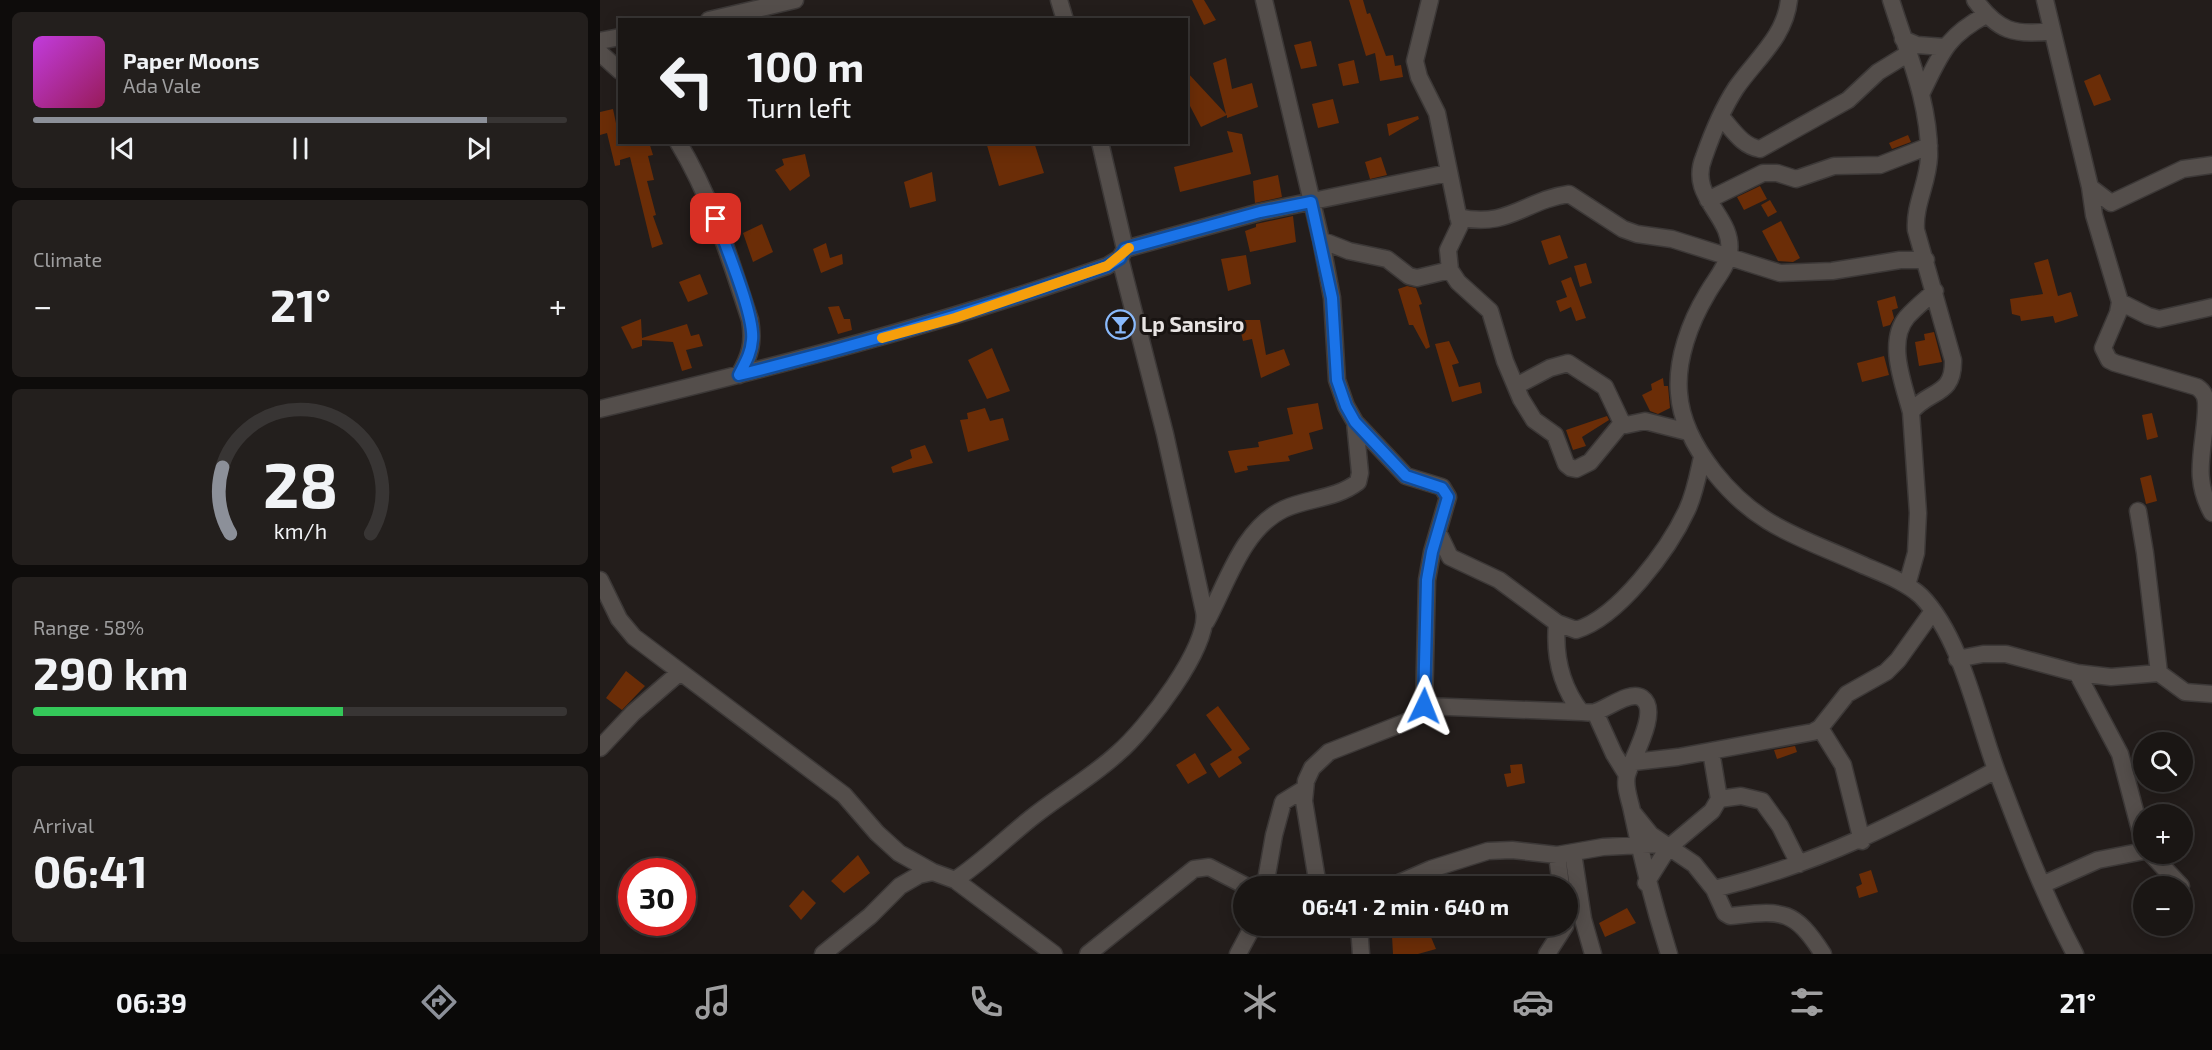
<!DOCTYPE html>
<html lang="en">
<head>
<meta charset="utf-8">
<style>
  body { margin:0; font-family:"Exo 2",sans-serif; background:#231f1d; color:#f1f3f6; height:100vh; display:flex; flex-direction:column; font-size:22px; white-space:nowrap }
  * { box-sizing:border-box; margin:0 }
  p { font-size:20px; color:#9f9fa0 }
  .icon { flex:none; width:33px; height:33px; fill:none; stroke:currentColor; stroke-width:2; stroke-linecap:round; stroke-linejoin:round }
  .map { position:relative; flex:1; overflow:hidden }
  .side { display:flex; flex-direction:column; gap:12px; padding:12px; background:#0e0c0b; width:600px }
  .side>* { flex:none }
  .hud { position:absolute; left:18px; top:18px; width:570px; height:126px; border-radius:0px; box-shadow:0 3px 15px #0003,0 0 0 2px #383534; background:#1a1614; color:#f1f3f6; overflow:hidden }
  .tools { position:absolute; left:1533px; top:732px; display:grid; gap:12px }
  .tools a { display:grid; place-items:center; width:60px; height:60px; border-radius:50%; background:#1a1614; box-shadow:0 3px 15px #0003,0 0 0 2px #383534; font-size:30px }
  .speed { position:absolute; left:18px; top:858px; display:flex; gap:12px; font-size:30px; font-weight:700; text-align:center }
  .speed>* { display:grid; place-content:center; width:78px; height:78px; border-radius:50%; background:#1a1614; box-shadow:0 3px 15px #0003,0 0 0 2px #383534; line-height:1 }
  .speed .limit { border:9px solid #d22; background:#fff; color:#111 }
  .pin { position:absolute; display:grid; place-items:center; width:51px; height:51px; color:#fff; margin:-26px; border-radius:12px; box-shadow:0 3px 9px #0006 }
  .me { position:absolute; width:66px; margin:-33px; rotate:2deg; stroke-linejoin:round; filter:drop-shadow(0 0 4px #0008) }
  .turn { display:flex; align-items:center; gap:21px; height:126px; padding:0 30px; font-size:27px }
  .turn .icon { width:78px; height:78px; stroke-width:2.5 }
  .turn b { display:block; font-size:42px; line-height:51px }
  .big { font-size:45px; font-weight:700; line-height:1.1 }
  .side .tile { flex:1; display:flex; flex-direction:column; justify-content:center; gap:9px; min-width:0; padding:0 21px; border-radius:9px; background:#231f1d }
  .side .dial { align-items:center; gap:0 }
  .dial svg { height:156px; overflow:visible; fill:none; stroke:#383534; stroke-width:7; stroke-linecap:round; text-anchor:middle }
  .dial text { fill:#f1f3f6; stroke:none }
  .song { display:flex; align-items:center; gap:18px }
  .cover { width:72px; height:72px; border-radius:9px; background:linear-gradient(135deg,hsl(290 70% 55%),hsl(330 70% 35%)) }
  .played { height:6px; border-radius:3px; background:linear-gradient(90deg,#8c9099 85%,#383534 85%) }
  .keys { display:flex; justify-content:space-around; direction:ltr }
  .heat { display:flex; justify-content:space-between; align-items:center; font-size:33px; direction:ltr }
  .charge { height:9px; border-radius:4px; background:linear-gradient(90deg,#34c759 58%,#383534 0) }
  .trip { position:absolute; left:633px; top:876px; width:345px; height:60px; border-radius:30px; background:#1a1614; box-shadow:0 3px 15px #0003,0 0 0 2px #383534; font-weight:700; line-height:60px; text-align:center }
  .tab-bar { display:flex; height:96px; justify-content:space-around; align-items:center; background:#0a0908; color:#9f9fa0 }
  .tab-bar .icon { width:42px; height:42px }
  .tab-bar .current { color:#8c9099 }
  .tab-bar b { font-size:27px; color:#f1f3f6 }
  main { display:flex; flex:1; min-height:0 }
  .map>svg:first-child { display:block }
  .building { fill:#6b2d07 }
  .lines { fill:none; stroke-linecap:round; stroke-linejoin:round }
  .minor-casing { stroke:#3c3837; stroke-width:19 }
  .minor { stroke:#544e4b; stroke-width:16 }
  .route-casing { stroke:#114b97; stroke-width:15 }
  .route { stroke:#1a73e8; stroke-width:10 }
  .slow { stroke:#f59e0b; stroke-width:10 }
  .labels { text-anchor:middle; stroke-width:6; stroke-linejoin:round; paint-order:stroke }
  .poi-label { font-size:21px; font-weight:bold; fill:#e8e4e3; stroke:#191412; text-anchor:start }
</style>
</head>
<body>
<main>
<section class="side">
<div class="tile">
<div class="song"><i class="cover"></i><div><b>Paper Moons</b><p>Ada Vale</p></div></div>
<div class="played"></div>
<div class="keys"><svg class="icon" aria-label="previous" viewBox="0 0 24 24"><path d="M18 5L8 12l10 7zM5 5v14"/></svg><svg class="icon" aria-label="pause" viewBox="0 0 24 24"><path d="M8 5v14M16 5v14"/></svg><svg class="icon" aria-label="next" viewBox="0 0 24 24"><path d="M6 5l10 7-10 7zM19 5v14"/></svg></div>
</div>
<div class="tile"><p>Climate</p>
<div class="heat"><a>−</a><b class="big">21°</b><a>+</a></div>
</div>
<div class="tile dial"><svg viewBox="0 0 100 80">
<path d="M14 69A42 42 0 1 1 86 69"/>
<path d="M14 69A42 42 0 0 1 10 35" stroke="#8c9099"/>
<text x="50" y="56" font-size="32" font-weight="700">28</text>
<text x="50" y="72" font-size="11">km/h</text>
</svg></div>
<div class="tile"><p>Range · 58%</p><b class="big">290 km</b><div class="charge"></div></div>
<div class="tile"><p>Arrival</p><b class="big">06:41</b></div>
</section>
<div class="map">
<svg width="1612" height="954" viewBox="0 0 1612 954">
  <rect width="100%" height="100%" fill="#231d1b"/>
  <!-- building -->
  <path class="building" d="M 592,0 L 604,0 L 616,20 L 604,25 Z
    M 749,0 L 763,0 L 767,14 L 770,13 L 786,56 L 793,55 L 795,66 L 801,65 L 803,77 L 780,81 L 775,53 L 766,56 Z
    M 711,41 L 717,66 L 701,69 L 694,45 Z
    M 626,58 L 632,89 L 652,83 L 658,107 L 627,118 L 627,115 L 601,127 L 590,106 L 586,108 L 586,71 L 626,114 L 613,63 Z
    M 754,60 L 759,83 L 743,86 L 738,64 Z
    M 1500,74 L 1511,100 L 1494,106 L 1484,81 Z
    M 733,99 L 739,123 L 718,128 L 712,104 Z
    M 13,109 L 20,142 L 49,142 L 53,155 L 48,156 L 54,180 L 47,181 L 56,215 L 53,216 L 63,244 L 52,248 L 30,157 L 20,160 L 20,165 L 15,166 L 7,133 L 0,135 L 0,112 Z
    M 818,116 L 819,119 L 789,136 L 787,124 Z
    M 627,131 L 642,134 L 651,174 L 580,192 L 574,167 L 633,152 Z
    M 1308,135 L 1311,142 L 1292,149 L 1289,143 Z
    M 386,142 L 434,142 L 444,173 L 399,186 Z
    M 205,154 L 210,176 L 190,191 L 175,170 L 184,165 L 182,159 Z
    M 781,157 L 787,175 L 770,179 L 765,162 Z
    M 332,172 L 336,201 L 310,208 L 304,182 Z
    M 678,175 L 682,197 L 655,203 L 653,181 Z
    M 1160,186 L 1167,199 L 1144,210 L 1137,197 Z
    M 1170,200 L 1177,212 L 1168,217 L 1161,205 Z
    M 693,216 L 696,242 L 650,252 L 645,231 L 656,227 L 656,224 Z
    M 1181,221 L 1200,258 L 1193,262 L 1178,261 L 1162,231 Z
    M 162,224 L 173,252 L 153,262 L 143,233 Z
    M 960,235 L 968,258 L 949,265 L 941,241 Z
    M 226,243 L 230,258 L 242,254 L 243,264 L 221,273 L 213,249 Z
    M 646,255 L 651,284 L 628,291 L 621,259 Z
    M 1448,259 L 1458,296 L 1471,292 L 1478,316 L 1455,323 L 1453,316 L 1421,321 L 1420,316 L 1412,314 L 1410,299 L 1443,294 L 1434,263 Z
    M 986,263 L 992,283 L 980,287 L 974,266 Z
    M 100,274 L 108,294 L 88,302 L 79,282 Z
    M 971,277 L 986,318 L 976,321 L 971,307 L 960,312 L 956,301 L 967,297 L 961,281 Z
    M 807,286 L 816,288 L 822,304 L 819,305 L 830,347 L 826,349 L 813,325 L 809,325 L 798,289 Z
    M 1295,296 L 1298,308 L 1292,310 L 1294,318 L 1290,325 L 1283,327 L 1277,301 Z
    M 239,306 L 244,319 L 250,319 L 252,330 L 238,334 L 228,307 Z
    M 41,319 L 42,338 L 87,324 L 91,336 L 99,334 L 103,346 L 86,350 L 92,368 L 82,371 L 73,342 L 42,340 L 42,346 L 32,349 L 21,327 Z
    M 638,320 L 660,320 L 666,355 L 684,349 L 690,365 L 661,378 L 652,339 L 643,341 Z
    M 1334,332 L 1342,362 L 1319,366 L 1315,342 L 1325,340 L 1324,334 Z
    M 849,341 L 859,363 L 852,365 L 859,387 L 880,382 L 882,393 L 852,402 L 835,344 Z
    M 392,348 L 410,391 L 387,399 L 368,360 Z
    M 1284,356 L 1289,375 L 1262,382 L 1257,363 Z
    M 1063,378 L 1064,386 L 1068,386 L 1070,408 L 1058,414 L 1050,411 L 1042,395 L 1052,390 L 1051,384 Z
    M 718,403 L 723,429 L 709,433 L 713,449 L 688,456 L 690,461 L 647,466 L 648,470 L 635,473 L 628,451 L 659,447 L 658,442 L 693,434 L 687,408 Z
    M 385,408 L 390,421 L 403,418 L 409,440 L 368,452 L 360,420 L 368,419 L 367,413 Z
    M 1552,413 L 1558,437 L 1547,440 L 1542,415 Z
    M 1007,416 L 1009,420 L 982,437 L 986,446 L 973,450 L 966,430 Z
    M 325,445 L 333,463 L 293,473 L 291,467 L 312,458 L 310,450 Z
    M 1551,475 L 1557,501 L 1546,504 L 1540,478 Z
    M 26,671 L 45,686 L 22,710 L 6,698 Z
    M 618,706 L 650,749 L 638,757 L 642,763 L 619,778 L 610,764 L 632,750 L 606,715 Z
    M 1195,746 L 1197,752 L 1177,759 L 1174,750 Z
    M 595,753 L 607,773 L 588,784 L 576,765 Z
    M 922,764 L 925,783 L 907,787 L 904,774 L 911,773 L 910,765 Z
    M 258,855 L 270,873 L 244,893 L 231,881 Z
    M 1271,870 L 1278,892 L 1259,898 L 1256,887 L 1262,884 L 1259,874 Z
    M 203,890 L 216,903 L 201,920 L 189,906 Z
    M 1027,908 L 1036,923 L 1005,937 L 999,923 Z
    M 806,926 L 826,926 L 828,938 L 831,937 L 836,949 L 818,954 L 793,954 L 792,936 L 804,934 Z"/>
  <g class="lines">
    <defs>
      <path id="minor" d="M 459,0 L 465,20
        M 664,0 L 721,240 L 732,298 L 737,380 L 746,406 L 755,422 L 806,476 L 842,487 L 848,497 L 832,552 L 827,580 L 824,706 L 811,720 L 729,752 L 712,768 L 706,781 L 704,801 L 718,886
        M 830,0 L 815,61 L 819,77 L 837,113 L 860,225 L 848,250 L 850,270 L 858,282 L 890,311 L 905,361 L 921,399 L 934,420 L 955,435 L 966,464 L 971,468 L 976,469 L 990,462 L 1022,423
        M 1189,0 C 1185,37 1156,59 1136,88 C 1123,108 1112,134 1104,157 C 1087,198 1135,216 1129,253 C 1127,267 1114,281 1107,294 C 1090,322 1076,360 1079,393 C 1081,423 1096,449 1114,472 C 1159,529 1202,537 1265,566 C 1284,574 1306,582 1321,596 C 1362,638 1377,719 1397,772 C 1420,833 1444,896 1475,954
        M 1291,0 C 1307,52 1330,102 1329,157 C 1328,183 1314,205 1316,230 L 1353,360 C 1354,397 1329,389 1311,412 L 1318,513 L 1316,553 L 1307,585
        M 1375,0 C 1398,31 1414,36 1452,31
        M 1445,0 L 1490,187 L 1494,215 L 1520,302 L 1518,313 L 1503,348 L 1509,360 L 1515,363 L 1597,387 C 1600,389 1604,393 1605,397 C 1610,411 1598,457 1601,478 C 1602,491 1606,502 1612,513
        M 109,20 L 195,0
        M 1303,39 L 1317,45 L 1344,47
        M 0,41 L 20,37
        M 0,53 L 20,71
        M 1321,94 C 1341,54 1345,37 1386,15
        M 1121,117 C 1133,130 1142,146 1160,149 L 1248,100 L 1278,72 L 1309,53
        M 78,142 C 112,198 130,259 150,320 C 154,343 150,356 139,375
        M 1490,187 L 1511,203 L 1583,169 L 1612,165
        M 1108,200 L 1163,173 L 1177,173 L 1196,179 L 1234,166 L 1280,165 L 1329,146
        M 858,217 C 908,229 925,200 969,194 L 1023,229 L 1037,234 L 1072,239 L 1180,273 L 1232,271 L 1300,260 L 1326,260
        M 721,240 L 749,251 L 787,259 L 809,276 L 817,278 L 850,270
        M 525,249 L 660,212 L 848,173
        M 1520,302 L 1548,316 L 1559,319 L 1612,307
        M 916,386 L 950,368 L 968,363 L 1005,387 L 1022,423 L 1026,425 L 1045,421 L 1088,432
        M 0,409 C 173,367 339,325 507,266 L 520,258 L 525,249 L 500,142
        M 1311,412 C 1304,385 1286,342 1307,317 C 1315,308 1325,300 1335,291
        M 1538,511 L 1545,553 L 1559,673
        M 838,532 L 850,557 L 899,580 L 957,623 L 976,630 C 1018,618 1069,549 1087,510 C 1095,493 1098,475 1102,457
        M 0,580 L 19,619 L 34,637 L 244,795 L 277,833 L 299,853 L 333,872
        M 606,622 C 627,584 642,529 684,509 C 708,498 736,499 758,482 L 760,473 L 755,422
        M 957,623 C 954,656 961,686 981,712
        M 1357,659 L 1383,654 L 1406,654 L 1477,673 L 1511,677 L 1559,673 L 1585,692 L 1612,694
        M 1477,673 L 1520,754 L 1544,845
        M 824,706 L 981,712 C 985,712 990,713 995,712 C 1007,709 1030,690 1042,698 C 1061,711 1031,760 1027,775 C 1024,787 1030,800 1032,811 C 1042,860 1054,906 1069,954
        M 995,712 L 1014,754 L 1027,775
        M 1220,728 L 1243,765 L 1262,841
        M 0,748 L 33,713 L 79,673
        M 1034,762 L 1078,757 L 1213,732 L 1220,728 L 1247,694 L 1286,672 L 1298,660 L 1333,611
        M 1119,799 L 1141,796 L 1162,801 L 1180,826 L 1199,864
        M 1034,814 L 1051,835 L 1094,864 L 1114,889 L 1125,913 L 1130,916 C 1181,911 1193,907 1223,954
        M 973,853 L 983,919 L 993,954
        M 1551,854 L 1581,886
        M 957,855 L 961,886
        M 355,880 C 382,862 404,840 430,819 C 458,796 491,778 518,753 C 545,730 611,646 604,611 L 565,434 L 520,258
        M 1046,883 L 1068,848 L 1112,811 L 1119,799 L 1111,751
        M 1444,884 L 1498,860 L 1544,851
        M 665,886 L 674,835 L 683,802 L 704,789
        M 792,886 L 831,869 L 888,851 L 912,850 L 957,855 L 1003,847 L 1062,844
        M 1114,889 C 1219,864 1302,821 1396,770
        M 736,926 L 759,927
        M 759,926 L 761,954
        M 223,954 L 270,916 L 300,886 L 319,875 L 333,872 L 355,880 L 454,954
        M 488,954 L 594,869 L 609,867 L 646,886
        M 638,954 L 653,926
        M 947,954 L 965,926"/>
    </defs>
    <!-- minor casing -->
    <use href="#minor" class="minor-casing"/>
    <!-- minor -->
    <use href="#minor" class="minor"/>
  </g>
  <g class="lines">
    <defs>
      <path id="route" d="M 116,219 C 125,245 155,316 152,340 C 151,354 145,363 139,375 C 264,344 386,308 507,266 L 520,258 L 525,249 L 660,212 L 711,202 L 732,298 L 737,380 L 746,406 L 755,422 L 806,476 L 842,488 L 848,497 L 832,552 L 827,580 L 824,706"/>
    </defs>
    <!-- route casing -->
    <use href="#route" class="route-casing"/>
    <!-- route -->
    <use href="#route" class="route"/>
    <!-- slow -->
    <path class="slow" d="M 282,338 L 355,318 L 507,266 L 529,248"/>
  </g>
  <!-- icons -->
  <defs>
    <symbol id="bar-ring" viewBox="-11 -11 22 22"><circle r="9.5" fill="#191412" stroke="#8abafc" stroke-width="1.5"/><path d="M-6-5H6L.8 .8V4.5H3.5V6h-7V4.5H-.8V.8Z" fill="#8abafc"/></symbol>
  </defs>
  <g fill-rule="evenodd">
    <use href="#bar-ring" x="504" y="308" width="33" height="33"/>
  </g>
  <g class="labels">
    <!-- poi labels -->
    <g class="poi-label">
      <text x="541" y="332">Lp Sansiro</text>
    </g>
  </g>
</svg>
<div class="tools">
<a><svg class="icon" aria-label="search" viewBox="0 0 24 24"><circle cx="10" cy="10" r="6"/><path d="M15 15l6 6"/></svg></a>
<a>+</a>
<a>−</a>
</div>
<div class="speed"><div class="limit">30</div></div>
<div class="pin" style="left:116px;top:219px;background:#d93025"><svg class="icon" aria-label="arrive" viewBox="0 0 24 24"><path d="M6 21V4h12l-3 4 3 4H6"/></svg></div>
<svg class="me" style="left:824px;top:706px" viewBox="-20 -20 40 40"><path d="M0-17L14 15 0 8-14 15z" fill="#1a73e8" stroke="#fff" stroke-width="4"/></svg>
<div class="trip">06:41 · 2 min · 640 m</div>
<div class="hud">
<div class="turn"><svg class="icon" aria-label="left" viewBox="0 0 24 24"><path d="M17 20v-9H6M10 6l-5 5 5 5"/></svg><div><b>100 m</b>Turn left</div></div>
</div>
</div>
</main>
<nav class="tab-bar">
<b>06:39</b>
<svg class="icon current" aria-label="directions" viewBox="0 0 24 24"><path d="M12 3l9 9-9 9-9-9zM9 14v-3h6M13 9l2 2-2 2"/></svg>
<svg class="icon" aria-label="music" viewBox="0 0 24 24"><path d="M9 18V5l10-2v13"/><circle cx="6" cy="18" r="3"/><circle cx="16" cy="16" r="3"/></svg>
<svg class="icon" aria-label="phone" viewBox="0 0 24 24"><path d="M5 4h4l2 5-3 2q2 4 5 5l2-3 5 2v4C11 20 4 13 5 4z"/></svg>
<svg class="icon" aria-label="climate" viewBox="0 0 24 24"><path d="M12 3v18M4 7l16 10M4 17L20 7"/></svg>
<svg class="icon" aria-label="car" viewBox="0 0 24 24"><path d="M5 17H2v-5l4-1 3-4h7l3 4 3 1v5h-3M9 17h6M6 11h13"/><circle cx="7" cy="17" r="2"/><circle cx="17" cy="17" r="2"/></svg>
<svg class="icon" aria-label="filters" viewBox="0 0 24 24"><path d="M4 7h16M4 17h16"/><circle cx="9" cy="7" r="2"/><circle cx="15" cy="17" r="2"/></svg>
<b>21°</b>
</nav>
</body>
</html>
